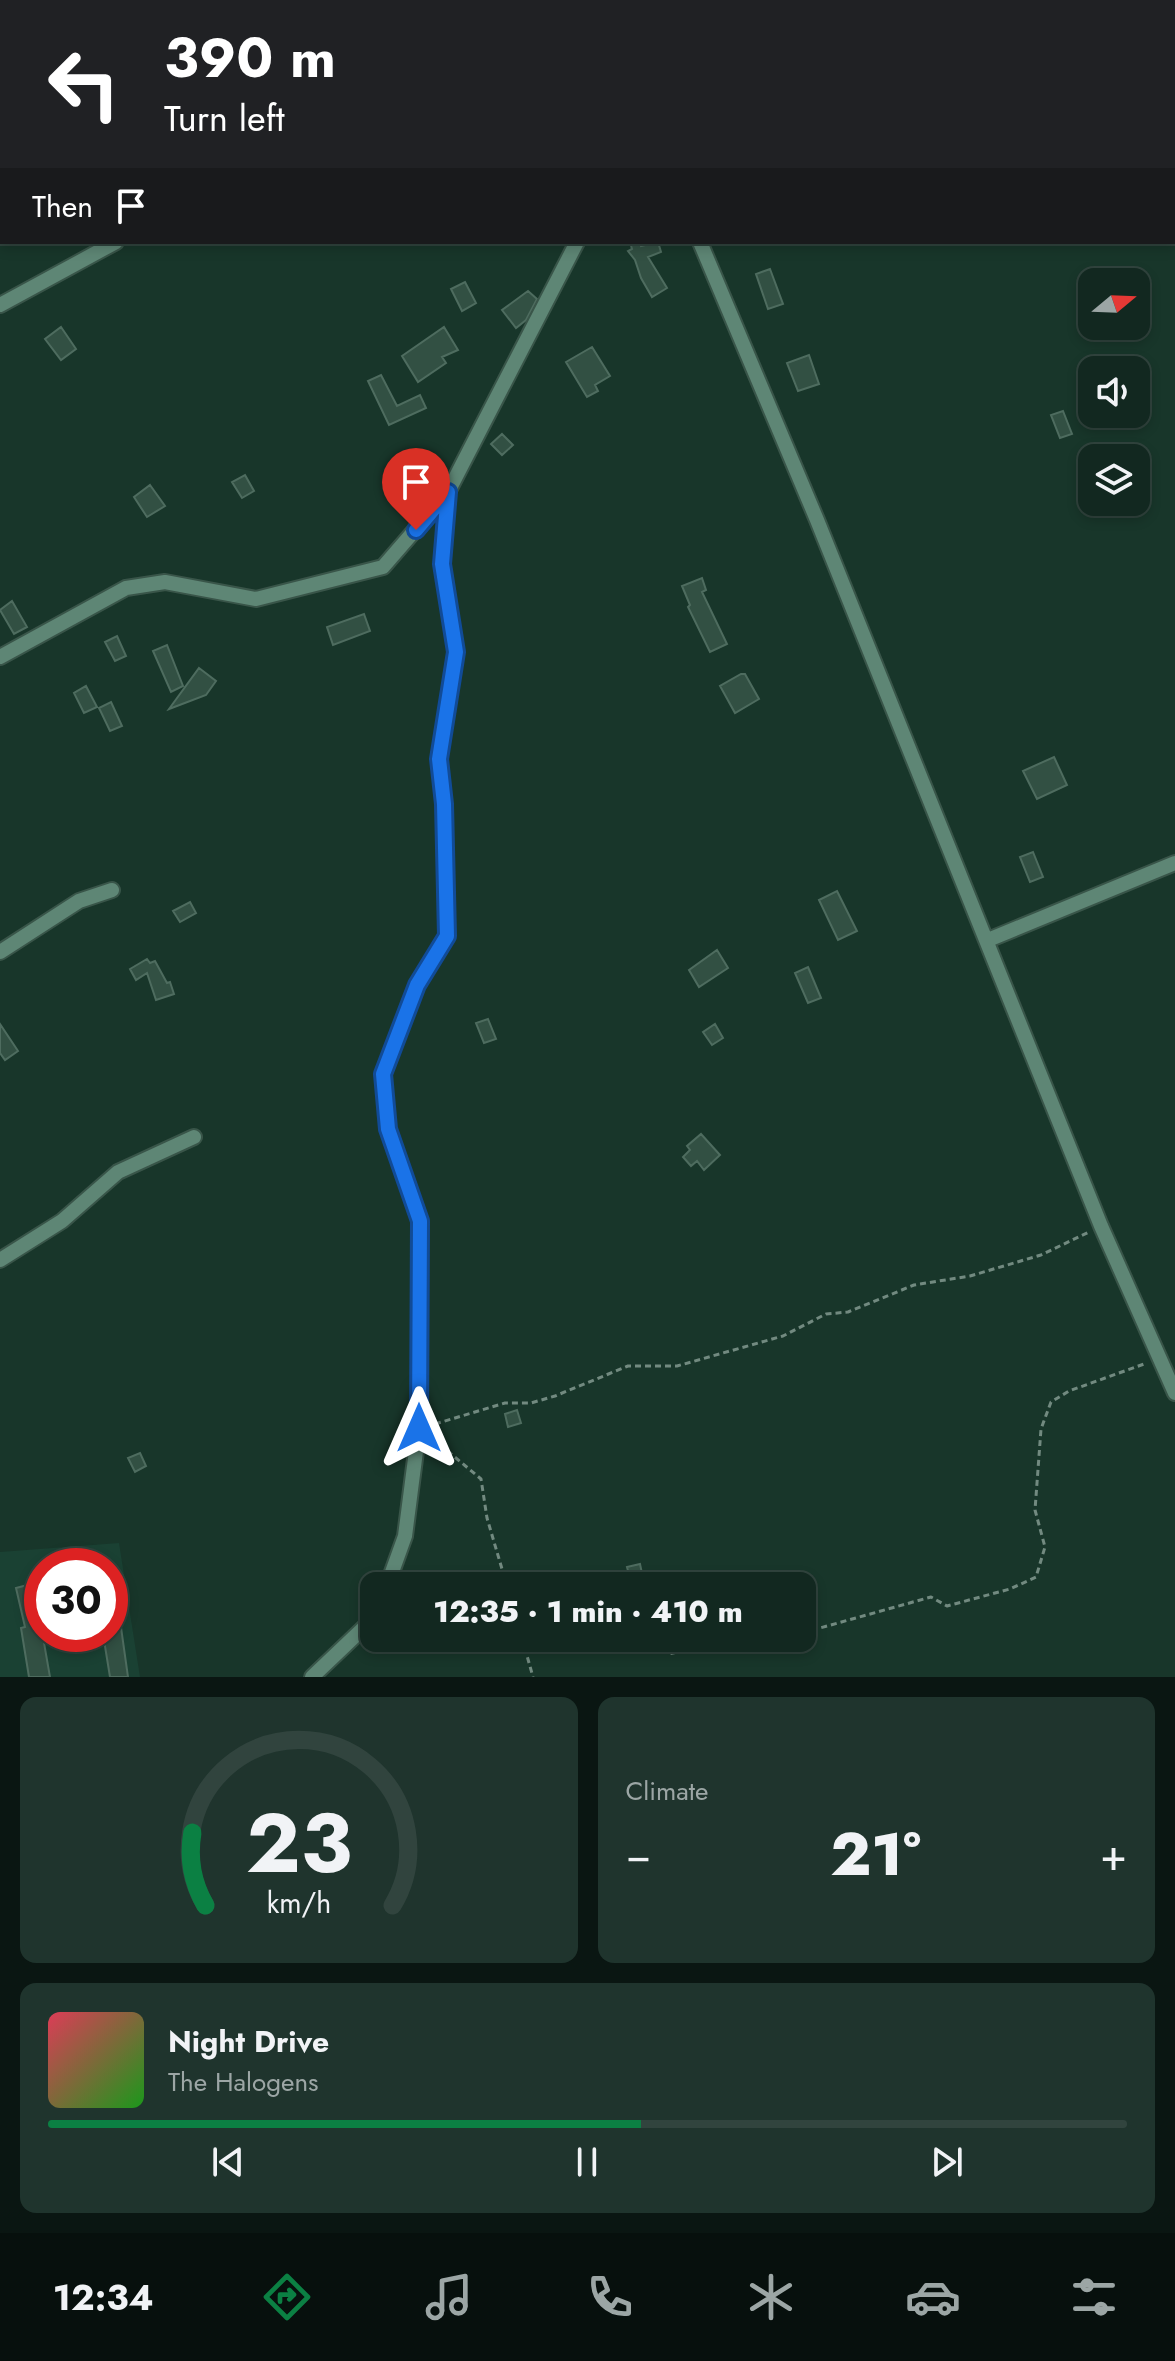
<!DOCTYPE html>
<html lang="en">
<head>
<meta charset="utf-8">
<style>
  body { margin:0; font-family:Jost,sans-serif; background:#1f342d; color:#f1f3f6; height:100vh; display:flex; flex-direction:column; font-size:30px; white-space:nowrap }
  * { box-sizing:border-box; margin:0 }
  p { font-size:26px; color:#9ca6a5 }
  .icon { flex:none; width:44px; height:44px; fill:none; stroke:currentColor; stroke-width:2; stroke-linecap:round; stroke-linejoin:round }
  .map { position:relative; height:1677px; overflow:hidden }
  .panel { display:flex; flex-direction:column; gap:20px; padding:20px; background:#0a1612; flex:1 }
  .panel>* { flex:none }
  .top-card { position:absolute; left:0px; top:0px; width:1176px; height:244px; box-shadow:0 4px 12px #0003,0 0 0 2px #31443e; background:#202124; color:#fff; overflow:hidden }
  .needle { width:52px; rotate:71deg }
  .fabs { position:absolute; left:1078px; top:268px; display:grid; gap:16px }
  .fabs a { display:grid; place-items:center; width:72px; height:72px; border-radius:16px; background:#122820; box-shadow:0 4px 12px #0003,0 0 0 2px #31443e; font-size:40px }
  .speed { position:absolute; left:24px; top:1548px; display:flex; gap:16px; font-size:40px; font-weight:700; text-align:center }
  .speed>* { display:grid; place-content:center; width:104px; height:104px; border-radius:50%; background:#122820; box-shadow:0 4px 12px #0003,0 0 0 2px #31443e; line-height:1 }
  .speed .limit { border:12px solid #d22; background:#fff; color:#111 }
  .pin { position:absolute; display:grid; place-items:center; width:68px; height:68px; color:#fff; margin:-82px -34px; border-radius:50% 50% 50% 0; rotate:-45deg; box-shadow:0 0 8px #0007 }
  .pin .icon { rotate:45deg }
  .me { position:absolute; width:88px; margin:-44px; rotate:0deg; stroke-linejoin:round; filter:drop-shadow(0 0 6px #0008) }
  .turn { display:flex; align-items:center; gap:28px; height:168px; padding:0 32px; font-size:36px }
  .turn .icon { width:104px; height:104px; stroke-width:2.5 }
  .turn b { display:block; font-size:56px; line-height:68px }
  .then { display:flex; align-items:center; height:76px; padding:0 32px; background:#0003; gap:16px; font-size:30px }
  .big { font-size:60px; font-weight:800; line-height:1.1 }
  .panel .widget { flex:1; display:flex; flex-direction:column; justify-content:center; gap:12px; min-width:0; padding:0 28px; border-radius:16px; background:#1f342d }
  .panel .dial { align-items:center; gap:0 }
  .dial svg { height:208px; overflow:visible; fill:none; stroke:#31443e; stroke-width:7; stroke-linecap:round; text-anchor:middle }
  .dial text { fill:#f1f3f6; stroke:none }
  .song { display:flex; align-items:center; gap:24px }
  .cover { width:96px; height:96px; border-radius:12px; background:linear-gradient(135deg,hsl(350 70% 55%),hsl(120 70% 35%)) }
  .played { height:8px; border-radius:4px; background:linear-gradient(90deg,#0b8043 55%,#31443e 55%) }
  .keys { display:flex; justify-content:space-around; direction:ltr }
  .heat { display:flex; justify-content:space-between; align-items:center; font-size:44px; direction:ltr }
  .panel .tiles { flex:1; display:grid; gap:20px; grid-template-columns:1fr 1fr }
  .widget:last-child { grid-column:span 2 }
  .trip { position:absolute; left:360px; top:1572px; width:456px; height:80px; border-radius:16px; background:#122820; box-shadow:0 4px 12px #0003,0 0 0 2px #31443e; font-weight:800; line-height:80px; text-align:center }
  .tabs { display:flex; height:128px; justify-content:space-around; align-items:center; background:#07100d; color:#9ca6a5 }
  .tabs .icon { width:56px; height:56px }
  .tabs .active { color:#0b8043 }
  .tabs b { font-size:36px; color:#f1f3f6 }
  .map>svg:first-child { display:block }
  .built { fill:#1a4133; fill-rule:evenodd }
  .building { fill:#325043; stroke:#4e6c5f; stroke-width:2 }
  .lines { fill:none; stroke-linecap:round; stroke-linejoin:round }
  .minor-casing { stroke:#395549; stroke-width:18 }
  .path { stroke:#728a80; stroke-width:3; stroke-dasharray:6 4; stroke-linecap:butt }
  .minor { stroke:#5e8675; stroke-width:14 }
  .route-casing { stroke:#114b97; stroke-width:20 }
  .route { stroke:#1a73e8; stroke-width:14 }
</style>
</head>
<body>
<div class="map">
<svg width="1175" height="1677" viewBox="0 0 1175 1677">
  <rect width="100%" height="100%" fill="#18362a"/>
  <!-- built -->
  <path class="built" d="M 119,1543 L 140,1677 L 0,1677 L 0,1552 ZM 42,1566 L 110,1566 L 110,1634 L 42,1634 Z"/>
  <!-- building -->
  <path class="building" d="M 630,242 L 639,242 L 641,246 L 658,242 L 661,252 L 648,257 L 667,288 L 652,297 L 641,278 L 635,260 L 628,251 L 632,249 Z
    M 770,269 L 783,304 L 768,309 L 756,274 Z
    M 465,282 L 476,303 L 462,311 L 451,289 Z
    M 528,291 L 537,299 L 526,320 L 516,328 L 502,310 Z
    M 61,327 L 76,349 L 61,360 L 45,339 Z
    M 444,327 L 458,350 L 442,357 L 446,363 L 418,382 L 402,356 Z
    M 592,347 L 610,376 L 595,385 L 598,391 L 587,397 L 566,362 Z
    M 809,355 L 819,384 L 798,391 L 787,363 Z
    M 381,375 L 397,406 L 420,395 L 426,408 L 389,425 L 368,381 Z
    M 1063,411 L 1072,434 L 1060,438 L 1051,415 Z
    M 502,434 L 513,445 L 502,455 L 491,444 Z
    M 245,475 L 254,491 L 242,498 L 232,482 Z
    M 150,485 L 165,506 L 147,517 L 134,497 Z
    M 702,578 L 706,590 L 702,592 L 727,644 L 710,652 L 688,607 L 690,605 L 682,586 Z
    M 12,601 L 27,627 L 14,634 L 0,610 Z
    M 364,614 L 370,631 L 333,645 L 327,627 Z
    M 117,636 L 126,656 L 115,661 L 105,642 Z
    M 167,645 L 183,686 L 171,692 L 153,651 Z
    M 199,668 L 216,681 L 206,695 L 169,709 Z
    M 741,674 L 745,674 L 759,699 L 735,713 L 720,686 Z
    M 86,686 L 97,707 L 84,713 L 74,693 Z
    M 111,702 L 122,726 L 110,731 L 99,708 Z
    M 1054,757 L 1067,785 L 1037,799 L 1023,771 Z
    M 1033,852 L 1043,877 L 1030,882 L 1020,857 Z
    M 837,891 L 857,931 L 838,940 L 819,900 Z
    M 190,902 L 196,913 L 180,922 L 173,911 Z
    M 717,950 L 728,968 L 699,987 L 689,970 Z
    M 147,959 L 150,963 L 155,961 L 167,983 L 170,982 L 174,994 L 156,1000 L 147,973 L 136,980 L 130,969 Z
    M 808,967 L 821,998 L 808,1003 L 795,973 Z
    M 488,1019 L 496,1039 L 484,1043 L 476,1023 Z
    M 0,1024 L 18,1051 L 5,1060 L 0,1053 Z
    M 715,1024 L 723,1038 L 712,1045 L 703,1032 Z
    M 701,1134 L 720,1155 L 704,1170 L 697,1161 L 691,1166 L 683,1157 L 690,1150 L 687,1146 Z
    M 517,1410 L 521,1423 L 508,1427 L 505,1414 Z
    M 140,1453 L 146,1466 L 135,1472 L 128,1458 Z
    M 640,1564 L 644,1583 L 632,1586 L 627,1567 Z
    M 35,1583 L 42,1613 L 40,1620 L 50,1677 L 29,1677 L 21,1628 L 25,1627 L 16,1588 Z
    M 118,1606 L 128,1677 L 110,1677 L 103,1634 L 110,1634 L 110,1607 Z"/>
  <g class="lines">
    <defs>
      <path id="minor" d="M 605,0 L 606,2
        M 349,2 L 351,0
        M 744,2 L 746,0
        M 1174,9 L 1175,11
        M 700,242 L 817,520 L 1101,1226 L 1175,1393
        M 0,305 L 116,242
        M 0,657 L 126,588 L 165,582 L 256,599 L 383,567 L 448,492
        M 988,940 L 1175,863
        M 0,952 L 79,901 L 112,890
        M 0,1260 L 62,1221 L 118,1172 L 194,1137
        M 387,1586 L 405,1536 L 419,1428 L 420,1221 L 388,1129 L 383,1074 L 417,985 L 447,936 L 444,804 L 439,759 L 456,652 L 442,564 L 448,492 L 577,242
        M 312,1677 L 374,1618"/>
    </defs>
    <!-- minor casing -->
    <use href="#minor" class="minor-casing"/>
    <!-- path -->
    <path class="path" d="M 435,1424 L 505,1403 L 531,1403 L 555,1396 L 628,1366 L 677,1366 L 783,1336 L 826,1314 L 848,1312 L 914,1285 L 970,1276 L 1041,1255 L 1089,1232
      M 432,1438 L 481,1479 L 487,1518 L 507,1586
      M 802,1633 L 931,1597 L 947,1606 L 1010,1589 L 1036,1577 L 1045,1547 L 1035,1510 L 1041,1429 L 1051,1402 L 1069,1391 L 1144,1364
      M 522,1638 L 533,1677
      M 661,1638 L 668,1654 L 704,1647 L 761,1645 L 784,1638"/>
    <!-- minor -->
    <use href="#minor" class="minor"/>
  </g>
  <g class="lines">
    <defs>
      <path id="route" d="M 416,530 L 448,492 L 442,564 L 456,652 L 439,759 L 444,804 L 447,936 L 417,985 L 383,1074 L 388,1129 L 420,1221 L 419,1428"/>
    </defs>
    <!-- route casing -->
    <use href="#route" class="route-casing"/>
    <!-- route -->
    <use href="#route" class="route"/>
  </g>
</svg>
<div class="fabs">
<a><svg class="needle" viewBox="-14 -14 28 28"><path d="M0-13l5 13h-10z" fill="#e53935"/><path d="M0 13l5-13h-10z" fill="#9ca6a5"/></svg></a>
<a><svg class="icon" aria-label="sound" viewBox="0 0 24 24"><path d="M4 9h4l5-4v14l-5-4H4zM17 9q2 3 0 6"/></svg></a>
<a><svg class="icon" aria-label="layers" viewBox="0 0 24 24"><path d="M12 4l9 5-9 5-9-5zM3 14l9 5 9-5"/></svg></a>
</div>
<div class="speed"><div class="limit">30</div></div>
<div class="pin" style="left:416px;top:530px;background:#d93025"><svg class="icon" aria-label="arrive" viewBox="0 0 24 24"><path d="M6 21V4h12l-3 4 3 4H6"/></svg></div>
<svg class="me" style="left:419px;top:1428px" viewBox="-20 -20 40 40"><path d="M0-17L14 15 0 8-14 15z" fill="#1a73e8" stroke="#fff" stroke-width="4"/></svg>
<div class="trip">12:35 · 1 min · 410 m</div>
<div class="top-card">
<div class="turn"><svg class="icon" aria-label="left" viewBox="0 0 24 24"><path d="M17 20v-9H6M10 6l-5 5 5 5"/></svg><div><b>390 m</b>Turn left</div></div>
<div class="then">Then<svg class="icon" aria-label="arrive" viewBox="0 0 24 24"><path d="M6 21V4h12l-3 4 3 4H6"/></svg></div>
</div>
</div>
<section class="panel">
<div class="tiles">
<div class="widget dial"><svg viewBox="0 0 100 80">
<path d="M14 69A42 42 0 1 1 86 69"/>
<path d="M14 69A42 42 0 0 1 9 41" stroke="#0b8043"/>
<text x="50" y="56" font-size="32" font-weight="700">23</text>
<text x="50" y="72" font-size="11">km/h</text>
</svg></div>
<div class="widget"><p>Climate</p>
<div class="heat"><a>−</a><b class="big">21°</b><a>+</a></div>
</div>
<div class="widget">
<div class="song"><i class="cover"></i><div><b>Night Drive</b><p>The Halogens</p></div></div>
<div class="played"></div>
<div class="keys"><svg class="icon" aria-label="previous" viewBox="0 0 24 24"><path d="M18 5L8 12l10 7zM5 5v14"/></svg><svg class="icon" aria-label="pause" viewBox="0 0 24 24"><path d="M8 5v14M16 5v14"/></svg><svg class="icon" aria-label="next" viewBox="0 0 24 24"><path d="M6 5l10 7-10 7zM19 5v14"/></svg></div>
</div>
</div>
</section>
<nav class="tabs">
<b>12:34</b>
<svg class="icon active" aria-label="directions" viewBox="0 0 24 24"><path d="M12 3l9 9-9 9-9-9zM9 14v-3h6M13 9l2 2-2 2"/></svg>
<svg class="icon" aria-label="music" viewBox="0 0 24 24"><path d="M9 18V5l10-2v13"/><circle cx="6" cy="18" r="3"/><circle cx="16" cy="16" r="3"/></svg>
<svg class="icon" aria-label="phone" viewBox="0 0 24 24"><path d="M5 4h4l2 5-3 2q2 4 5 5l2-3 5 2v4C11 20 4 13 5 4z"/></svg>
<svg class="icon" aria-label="climate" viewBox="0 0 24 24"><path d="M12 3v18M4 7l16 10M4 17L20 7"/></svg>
<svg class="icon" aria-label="car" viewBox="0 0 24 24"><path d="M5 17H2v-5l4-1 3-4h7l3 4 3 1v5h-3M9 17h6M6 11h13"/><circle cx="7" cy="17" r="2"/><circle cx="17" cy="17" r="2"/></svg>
<svg class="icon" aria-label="filters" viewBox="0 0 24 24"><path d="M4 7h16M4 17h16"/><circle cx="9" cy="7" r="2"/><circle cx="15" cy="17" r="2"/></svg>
</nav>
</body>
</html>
